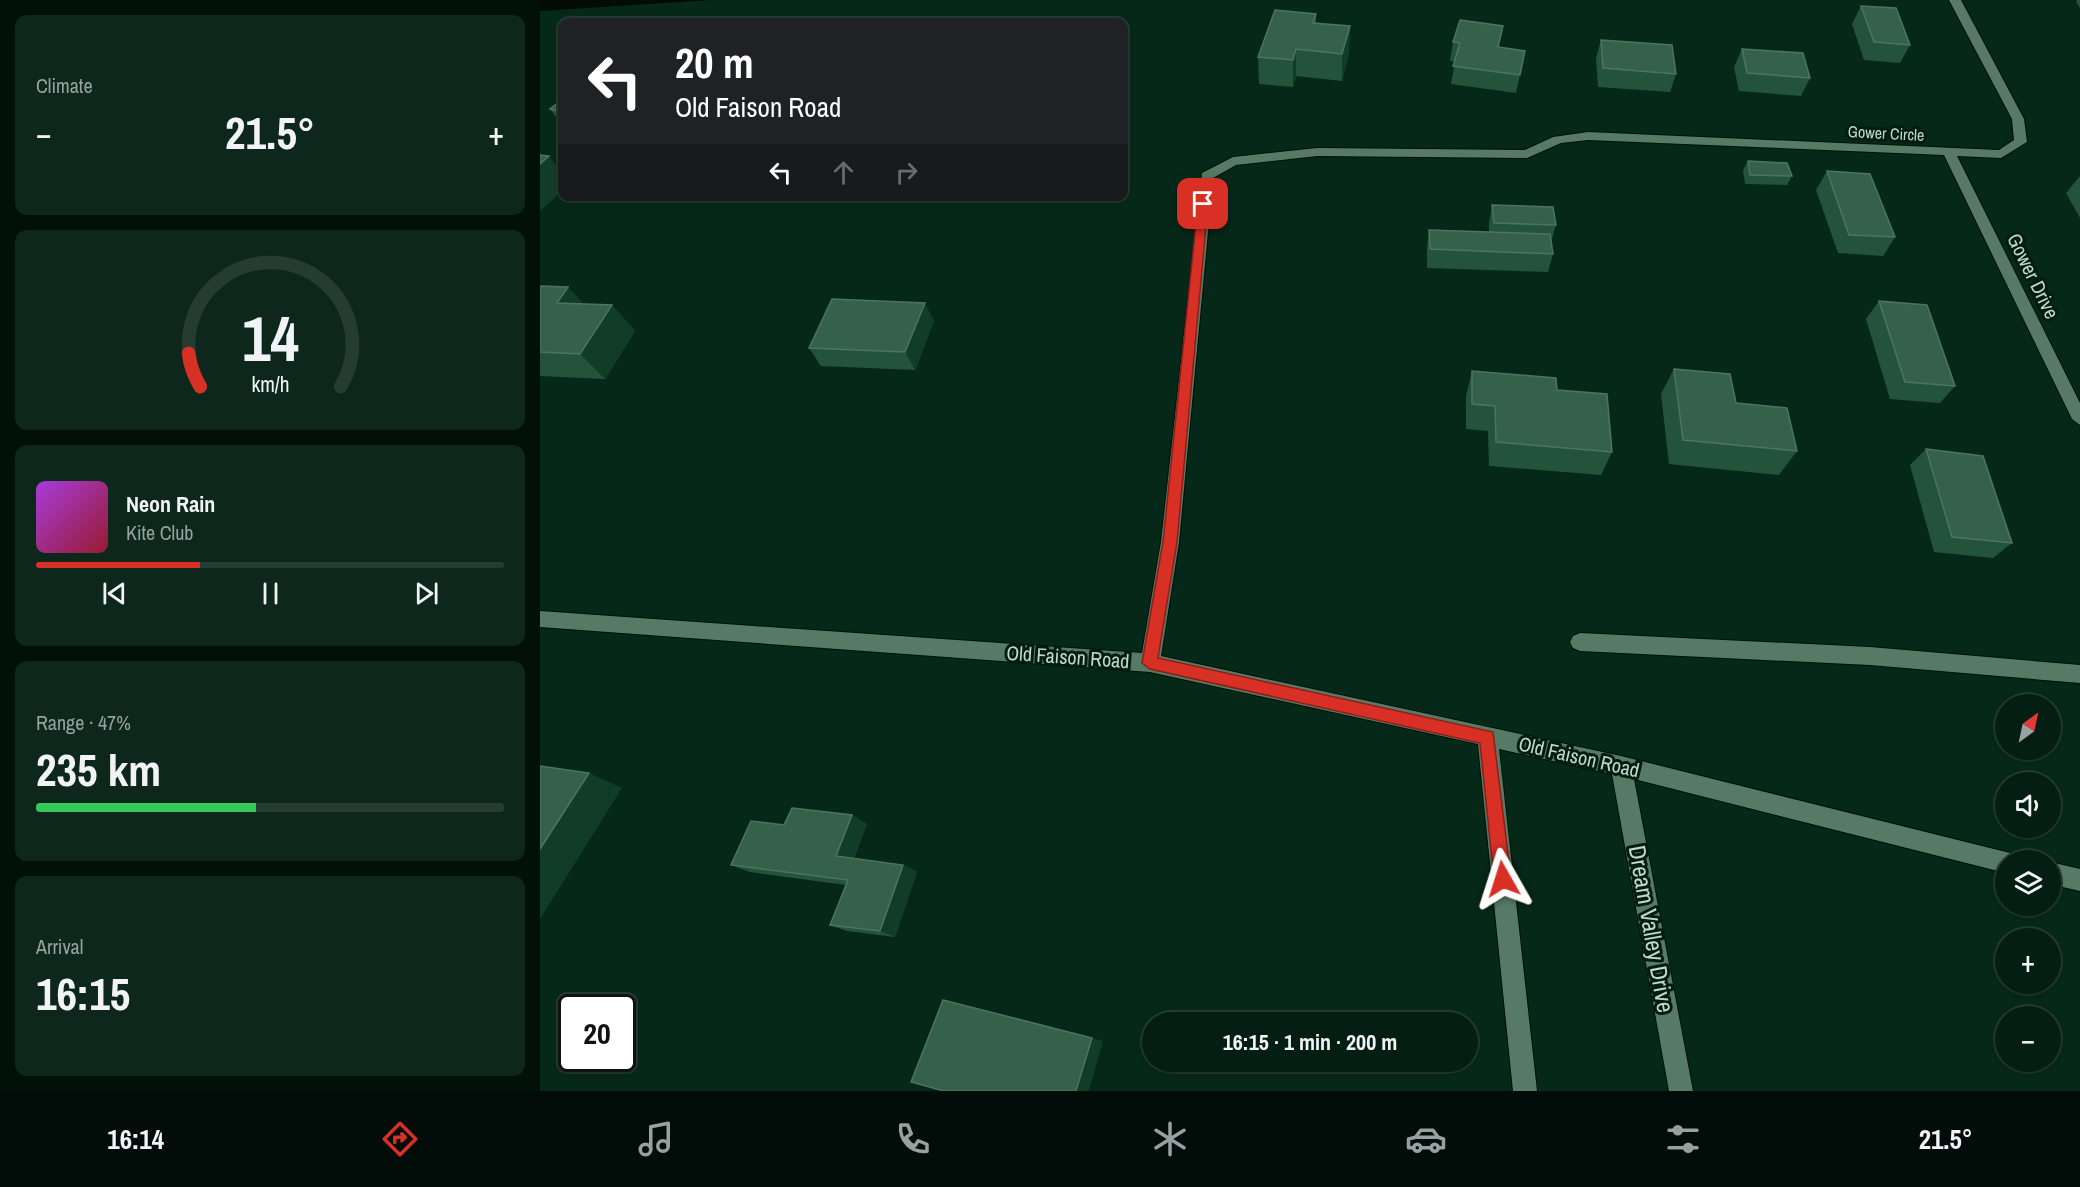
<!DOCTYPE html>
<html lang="en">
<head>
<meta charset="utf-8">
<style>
  body { margin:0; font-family:"Archivo Narrow",sans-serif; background:#0d271c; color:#f1f3f6; height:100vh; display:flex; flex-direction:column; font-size:22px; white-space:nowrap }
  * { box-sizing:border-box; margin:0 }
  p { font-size:20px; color:#97a2a0 }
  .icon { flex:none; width:33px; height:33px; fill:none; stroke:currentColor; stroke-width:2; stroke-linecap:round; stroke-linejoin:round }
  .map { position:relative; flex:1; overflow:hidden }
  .panel { display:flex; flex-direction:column; gap:15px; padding:15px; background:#02100a; width:540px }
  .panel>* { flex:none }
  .guide { position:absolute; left:18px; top:18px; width:570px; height:183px; border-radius:12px; box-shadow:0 2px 4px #0004,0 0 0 2px #253c33; background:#202124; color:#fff; overflow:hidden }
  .needle { width:39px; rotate:33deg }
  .controls { position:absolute; left:1455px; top:694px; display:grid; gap:12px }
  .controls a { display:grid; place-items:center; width:66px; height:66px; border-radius:50%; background:#041e13; box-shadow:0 2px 4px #0004,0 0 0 2px #253c33; font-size:30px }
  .speed { position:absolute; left:18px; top:994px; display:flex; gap:12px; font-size:30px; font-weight:700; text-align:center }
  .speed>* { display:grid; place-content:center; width:78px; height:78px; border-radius:50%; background:#041e13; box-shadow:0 2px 4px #0004,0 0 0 2px #253c33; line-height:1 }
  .speed .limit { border:3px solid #111; border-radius:9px; background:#fff; color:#111 }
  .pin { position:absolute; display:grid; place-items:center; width:51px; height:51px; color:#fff; margin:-26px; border-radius:12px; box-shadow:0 3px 9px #0006 }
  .me { position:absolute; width:66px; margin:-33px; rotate:354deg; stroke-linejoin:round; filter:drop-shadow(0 0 4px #0008) }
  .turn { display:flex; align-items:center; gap:21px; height:126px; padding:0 18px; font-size:27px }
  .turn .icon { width:78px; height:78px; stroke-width:2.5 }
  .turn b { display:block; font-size:42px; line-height:51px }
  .lanes { display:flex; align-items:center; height:57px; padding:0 18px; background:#0003; justify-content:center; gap:30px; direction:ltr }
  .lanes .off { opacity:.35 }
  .big { font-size:45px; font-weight:800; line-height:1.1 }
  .panel .card { flex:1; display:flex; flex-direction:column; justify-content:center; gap:9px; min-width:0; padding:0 21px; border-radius:12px; background:#0d271c }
  .panel .dial { align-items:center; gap:0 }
  .dial svg { height:156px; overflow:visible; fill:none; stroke:#253c33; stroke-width:7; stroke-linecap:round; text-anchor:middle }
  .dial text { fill:#f1f3f6; stroke:none }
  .song { display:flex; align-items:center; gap:18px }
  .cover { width:72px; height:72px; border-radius:9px; background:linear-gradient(135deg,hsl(280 70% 55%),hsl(350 70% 35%)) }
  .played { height:6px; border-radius:3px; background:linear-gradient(90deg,#d93025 35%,#253c33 35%) }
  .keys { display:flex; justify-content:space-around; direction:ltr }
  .heat { display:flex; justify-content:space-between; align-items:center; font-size:33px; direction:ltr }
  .charge { height:9px; border-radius:4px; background:linear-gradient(90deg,#34c759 47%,#253c33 0) }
  .trip { position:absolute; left:602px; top:1012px; width:336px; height:60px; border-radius:30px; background:#041e13; box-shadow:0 2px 4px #0004,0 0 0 2px #253c33; font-weight:800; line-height:60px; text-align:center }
  .tabs { display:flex; height:96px; justify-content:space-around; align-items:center; background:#020c08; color:#97a2a0 }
  .tabs .icon { width:42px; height:42px }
  .tabs .selected { color:#d93025 }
  .tabs b { font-size:27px; color:#f1f3f6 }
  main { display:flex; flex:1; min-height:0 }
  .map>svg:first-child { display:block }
  .water { fill:#020b06 }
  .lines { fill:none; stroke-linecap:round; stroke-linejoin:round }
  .minor-casing { stroke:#001005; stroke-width:2 }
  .minor { fill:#577a66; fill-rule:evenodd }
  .wall { fill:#24533c }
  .shaded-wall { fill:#113c27 }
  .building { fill:#35614b; stroke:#4c7460; stroke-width:1.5 }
  .route { fill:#d93025; stroke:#8d1f18; stroke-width:1.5 }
  .labels { text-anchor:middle; stroke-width:6; stroke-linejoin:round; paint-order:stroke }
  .far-street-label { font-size:16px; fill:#c5d7cc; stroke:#001e0f }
  .street-label { font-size:20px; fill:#c5d7cc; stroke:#001e0f }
  .near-street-label { font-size:24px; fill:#c5d7cc; stroke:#001e0f }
</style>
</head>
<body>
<main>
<section class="panel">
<div class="card"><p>Climate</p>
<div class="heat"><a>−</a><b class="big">21.5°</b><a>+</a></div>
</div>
<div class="card dial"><svg viewBox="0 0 100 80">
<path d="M14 69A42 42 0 1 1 86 69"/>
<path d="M14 69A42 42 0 0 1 8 52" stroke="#d93025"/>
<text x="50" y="56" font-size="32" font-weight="700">14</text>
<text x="50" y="72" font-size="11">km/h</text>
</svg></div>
<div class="card">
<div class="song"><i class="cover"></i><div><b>Neon Rain</b><p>Kite Club</p></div></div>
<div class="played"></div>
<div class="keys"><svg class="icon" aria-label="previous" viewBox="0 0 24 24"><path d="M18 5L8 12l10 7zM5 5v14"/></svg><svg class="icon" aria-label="pause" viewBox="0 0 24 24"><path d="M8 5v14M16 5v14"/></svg><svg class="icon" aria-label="next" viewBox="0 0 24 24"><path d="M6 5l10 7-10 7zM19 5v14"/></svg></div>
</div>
<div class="card"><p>Range · 47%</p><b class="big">235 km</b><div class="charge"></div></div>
<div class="card"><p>Arrival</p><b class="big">16:15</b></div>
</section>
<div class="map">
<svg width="1540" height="1091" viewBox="0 0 1540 1091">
  <rect width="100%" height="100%" fill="#062819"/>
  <!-- water -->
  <path class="water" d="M 0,0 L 171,0 L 0,11 Z"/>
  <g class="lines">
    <defs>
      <path id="minor" d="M 1409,0 L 1421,0 L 1484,119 L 1487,142 L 1461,158 L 1417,156 L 1540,403 L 1540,425 L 1532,419 L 1404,155 L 1048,140 L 1021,143 L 987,158 L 777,156 L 696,165 L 673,178 L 639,542 L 621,656 L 1081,756 L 1474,854 L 1477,861 L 1466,861 L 1466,873 L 1094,779 L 1153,1091 L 1129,1091 L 1072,774 L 959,749 L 997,1091 L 973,1091 L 938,744 L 610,672 L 0,627 L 0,611 L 602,653 L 621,542 L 662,173 L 693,157 L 777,148 L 985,150 L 1013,137 L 1048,132 L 1459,150 L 1474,140 L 1472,119 Z
        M 1040,633 L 1330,647 L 1540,665 L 1540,683 L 1330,665 L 1040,651 L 1033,648 L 1030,642 L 1033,636 Z
        M 1510,862 L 1540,869 L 1540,891 L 1510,884 Z"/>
    </defs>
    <!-- minor casing -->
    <use href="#minor" class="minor-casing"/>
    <!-- minor -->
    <use href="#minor" class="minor"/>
  </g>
  <!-- wall -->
  <path class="wall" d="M 1537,0 L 1540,0 L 1540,8 L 1536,2 Z
    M 1321,6 L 1370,45 L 1360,63 L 1324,60 L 1312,24 Z
    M 776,14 L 776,23 L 810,26 L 809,53 L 802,81 L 756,76 L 753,87 L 719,84 L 718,57 Z
    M 1061,40 L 1136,74 L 1130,92 L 1058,87 L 1056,58 Z
    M 913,42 L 985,51 L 976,93 L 911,84 L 915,61 L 910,61 Z
    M 1202,49 L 1270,78 L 1261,96 L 1199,91 L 1194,67 Z
    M 22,100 L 22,125 L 10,109 Z
    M 1208,161 L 1252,176 L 1247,185 L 1205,184 L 1203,170 Z
    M 1287,171 L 1355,237 L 1343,256 L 1298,253 L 1276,190 Z
    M 1540,176 L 1540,218 L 1526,193 Z
    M 952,205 L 1016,225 L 1011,242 L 1013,254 L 1008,272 L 887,268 L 887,248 L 889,230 L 949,232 L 949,223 Z
    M 0,286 L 44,304 L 72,305 L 95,331 L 65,379 L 0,376 Z
    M 1339,301 L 1415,386 L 1400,403 L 1350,399 L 1326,319 Z
    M 394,321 L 375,370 L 281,366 L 269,348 Z
    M 1134,369 L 1196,403 L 1257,451 L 1239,475 L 1129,464 L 1121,394 Z
    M 932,371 L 1017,390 L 1072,452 L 1061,475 L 949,466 L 948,431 L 926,429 L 926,396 Z
    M 1386,449 L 1472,543 L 1453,558 L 1394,552 L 1370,465 Z
    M 312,815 L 327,824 L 314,858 L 363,865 L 377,872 L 355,937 L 307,931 L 290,925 L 306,885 L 210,872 L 191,865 Z"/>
  <!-- shaded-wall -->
  <path class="shaded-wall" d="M 810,26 L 809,53 L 802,81 L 802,54 Z
    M 756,49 L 756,76 L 753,87 L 753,60 Z
    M 9,156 L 22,173 L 22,191 L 0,211 L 0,164 Z
    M 28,287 L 52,313 L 17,303 Z
    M 385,303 L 394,321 L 375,370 L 365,352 Z
    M 72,305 L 95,331 L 65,379 L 40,354 Z
    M 49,773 L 82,788 L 0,919 L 0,849 Z
    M 312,815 L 327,824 L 311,864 L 296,856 Z
    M 363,865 L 377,872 L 355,937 L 340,931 Z
    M 552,1038 L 563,1041 L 549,1091 L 536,1091 Z"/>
  <!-- building -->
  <path class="building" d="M 1321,6 L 1356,8 L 1370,45 L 1334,42 Z
    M 735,10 L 776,14 L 773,23 L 810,26 L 802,54 L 756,49 L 753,60 L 718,57 Z
    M 920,20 L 963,26 L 958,47 L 985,51 L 980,75 L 913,66 L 920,43 L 913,42 Z
    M 1061,40 L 1132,45 L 1136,74 L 1063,68 Z
    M 1202,49 L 1263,53 L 1270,78 L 1207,73 Z
    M 22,100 L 22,112 L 10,109 Z
    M 0,155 L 9,156 L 0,164 Z
    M 1208,161 L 1247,163 L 1252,176 L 1210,175 Z
    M 1287,171 L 1330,174 L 1355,237 L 1309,235 Z
    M 952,205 L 1013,207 L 1016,225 L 954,223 Z
    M 889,230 L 1010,234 L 1013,254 L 890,249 Z
    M 0,286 L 28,287 L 17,303 L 72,305 L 40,354 L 0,352 Z
    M 292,299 L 385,303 L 365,352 L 269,348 Z
    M 1339,301 L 1387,305 L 1415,386 L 1365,382 Z
    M 1134,369 L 1190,374 L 1196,403 L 1247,408 L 1257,451 L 1143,440 Z
    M 932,371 L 1016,378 L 1017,390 L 1067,394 L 1072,452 L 956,442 L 955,406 L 932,404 Z
    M 1386,449 L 1443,456 L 1472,543 L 1412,537 Z
    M 0,766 L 49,773 L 0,849 Z
    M 252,808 L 312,815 L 296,856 L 363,865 L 340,931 L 290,925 L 308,880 L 191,865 L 211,821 L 244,825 Z
    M 403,1000 L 552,1038 L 536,1091 L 404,1091 L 371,1082 Z"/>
  <!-- route -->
  <path class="route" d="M 663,201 L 668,204 L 637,542 L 618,658 L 953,732 L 971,879 L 969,885 L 963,887 L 957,885 L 954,879 L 940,743 L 610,669 L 602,663 L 623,542 L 658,204 Z"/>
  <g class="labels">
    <!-- far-street labels -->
    <g class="far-street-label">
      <text transform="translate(1346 133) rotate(3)" y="6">Gower Circle</text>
    </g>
    <!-- street labels -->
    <g class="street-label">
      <text transform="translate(1493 276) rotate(64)" y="7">Gower Drive</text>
      <text transform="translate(528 657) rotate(4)" y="7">Old Faison Road</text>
      <text transform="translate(1039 757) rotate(13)" y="7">Old Faison Road</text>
    </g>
    <!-- near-street labels -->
    <g class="near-street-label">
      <text transform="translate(1111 929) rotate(80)" y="8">Dream Valley Drive</text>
    </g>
  </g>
</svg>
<div class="controls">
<a><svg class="needle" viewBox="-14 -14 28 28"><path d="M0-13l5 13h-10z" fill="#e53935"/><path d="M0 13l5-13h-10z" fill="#97a2a0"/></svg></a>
<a><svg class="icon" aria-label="sound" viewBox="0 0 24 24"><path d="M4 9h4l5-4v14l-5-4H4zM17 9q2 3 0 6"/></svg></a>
<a><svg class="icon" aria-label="layers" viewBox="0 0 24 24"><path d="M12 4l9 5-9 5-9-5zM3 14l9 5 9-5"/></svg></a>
<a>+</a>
<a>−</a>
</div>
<div class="speed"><div class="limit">20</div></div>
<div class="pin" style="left:663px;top:204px;background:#d93025"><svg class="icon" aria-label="arrive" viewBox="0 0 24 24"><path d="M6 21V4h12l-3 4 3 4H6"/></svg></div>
<svg class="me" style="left:963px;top:879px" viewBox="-20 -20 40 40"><path d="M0-17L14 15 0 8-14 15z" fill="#d93025" stroke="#fff" stroke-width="4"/></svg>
<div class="trip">16:15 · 1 min · 200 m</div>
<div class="guide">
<div class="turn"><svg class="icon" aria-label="left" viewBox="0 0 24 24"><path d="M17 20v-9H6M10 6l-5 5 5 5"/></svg><div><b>20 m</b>Old Faison Road</div></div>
<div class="lanes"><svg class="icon" aria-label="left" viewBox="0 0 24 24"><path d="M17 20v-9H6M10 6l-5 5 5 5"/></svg><svg class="icon off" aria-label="ahead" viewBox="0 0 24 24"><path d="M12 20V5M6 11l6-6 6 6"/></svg><svg class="icon off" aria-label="right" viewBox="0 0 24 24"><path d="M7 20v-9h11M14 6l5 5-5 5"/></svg></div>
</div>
</div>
</main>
<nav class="tabs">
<b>16:14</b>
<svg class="icon selected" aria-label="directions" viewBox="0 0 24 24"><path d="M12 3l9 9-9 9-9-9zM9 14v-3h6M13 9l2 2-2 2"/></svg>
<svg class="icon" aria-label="music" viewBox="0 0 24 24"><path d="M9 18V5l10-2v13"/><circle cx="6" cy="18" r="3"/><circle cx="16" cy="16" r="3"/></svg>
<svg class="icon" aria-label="phone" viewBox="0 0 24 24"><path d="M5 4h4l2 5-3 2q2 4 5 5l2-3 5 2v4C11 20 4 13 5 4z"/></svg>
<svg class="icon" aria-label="climate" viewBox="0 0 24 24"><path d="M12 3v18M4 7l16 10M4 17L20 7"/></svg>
<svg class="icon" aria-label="car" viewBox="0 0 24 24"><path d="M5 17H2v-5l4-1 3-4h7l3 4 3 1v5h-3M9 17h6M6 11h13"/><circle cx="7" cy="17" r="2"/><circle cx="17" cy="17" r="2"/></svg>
<svg class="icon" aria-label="filters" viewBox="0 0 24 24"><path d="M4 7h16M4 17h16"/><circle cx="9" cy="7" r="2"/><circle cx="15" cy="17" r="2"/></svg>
<b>21.5°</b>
</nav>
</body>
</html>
